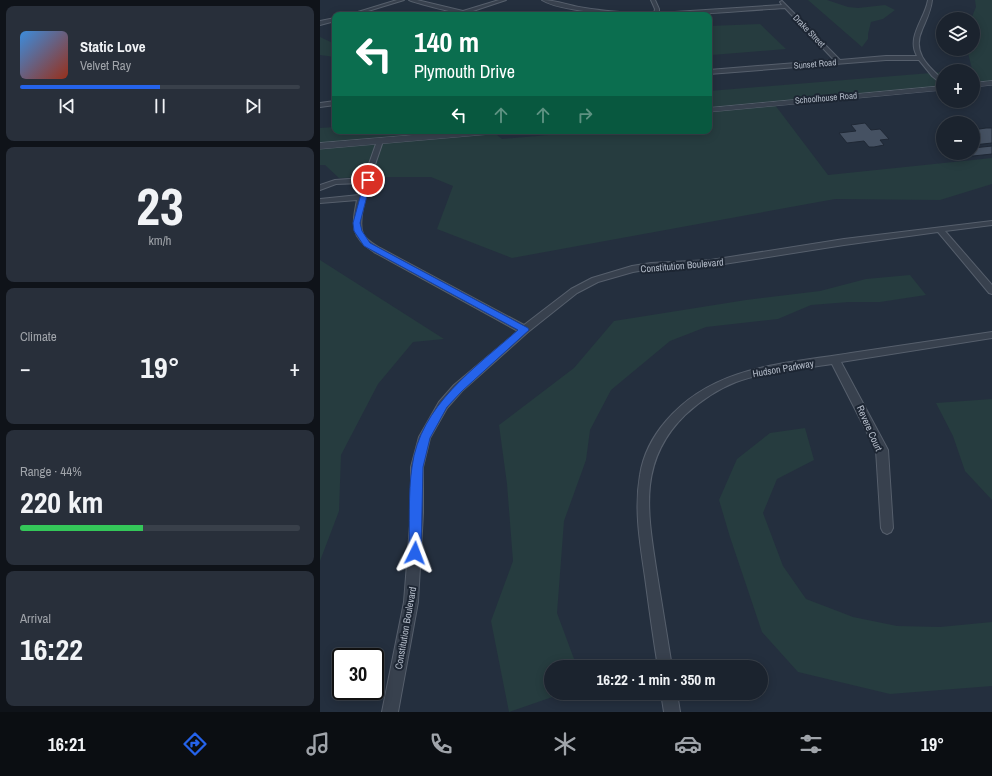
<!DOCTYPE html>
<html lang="en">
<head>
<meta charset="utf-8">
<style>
  body { margin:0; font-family:"Archivo Narrow",sans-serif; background:#282f3a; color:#f1f3f6; height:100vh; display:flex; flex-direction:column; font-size:15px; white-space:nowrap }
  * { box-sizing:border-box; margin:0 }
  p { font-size:13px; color:#a0a4aa }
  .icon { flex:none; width:22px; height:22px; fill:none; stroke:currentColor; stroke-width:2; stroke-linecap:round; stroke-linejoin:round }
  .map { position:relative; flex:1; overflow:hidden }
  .drawer { display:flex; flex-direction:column; gap:6px; padding:6px; background:#0f1319; width:320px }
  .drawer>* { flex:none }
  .hud { position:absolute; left:12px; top:12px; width:380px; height:122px; border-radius:8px; box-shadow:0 2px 10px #0003,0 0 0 1px #39404a; background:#0b6e4f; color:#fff; overflow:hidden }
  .tools { position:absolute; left:616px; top:12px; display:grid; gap:8px }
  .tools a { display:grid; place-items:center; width:44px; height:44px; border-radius:50%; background:#1b232e; box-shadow:0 2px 10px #0003,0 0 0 1px #39404a; font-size:20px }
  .speed { position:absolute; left:12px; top:648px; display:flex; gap:8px; font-size:20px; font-weight:700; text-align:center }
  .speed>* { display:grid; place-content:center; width:52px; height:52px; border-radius:50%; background:#1b232e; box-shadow:0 2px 10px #0003,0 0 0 1px #39404a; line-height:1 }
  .speed .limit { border:2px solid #111; border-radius:6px; background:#fff; color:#111 }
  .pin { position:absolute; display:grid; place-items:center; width:34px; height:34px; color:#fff; margin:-17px; border:2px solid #fff; border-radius:50%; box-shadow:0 1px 4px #0007 }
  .me { position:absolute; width:44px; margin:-22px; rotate:3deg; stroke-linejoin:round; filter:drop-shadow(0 0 3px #0008) }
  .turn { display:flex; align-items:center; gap:14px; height:84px; padding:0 16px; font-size:18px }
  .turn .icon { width:52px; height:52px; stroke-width:2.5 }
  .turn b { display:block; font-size:28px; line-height:34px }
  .lanes { display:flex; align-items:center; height:38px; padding:0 16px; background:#0003; justify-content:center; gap:20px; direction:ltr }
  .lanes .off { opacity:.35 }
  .big { font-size:30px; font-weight:800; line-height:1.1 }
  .drawer .widget { flex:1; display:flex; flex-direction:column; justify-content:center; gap:6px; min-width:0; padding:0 14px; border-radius:8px; background:#282f3a }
  .drawer .dial { align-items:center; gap:0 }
  .dial b { font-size:52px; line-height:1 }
  .song { display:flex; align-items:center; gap:12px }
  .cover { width:48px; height:48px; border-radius:6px; background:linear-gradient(135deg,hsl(210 70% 55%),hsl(10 70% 35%)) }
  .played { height:4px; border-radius:2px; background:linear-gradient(90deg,#2563eb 50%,#39404a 50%) }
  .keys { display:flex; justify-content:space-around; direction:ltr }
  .heat { display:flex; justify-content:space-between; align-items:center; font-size:22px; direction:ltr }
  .charge { height:6px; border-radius:3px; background:linear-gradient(90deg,#34c759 44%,#39404a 0) }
  .trip { position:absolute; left:224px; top:660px; width:224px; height:40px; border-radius:20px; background:#1b232e; box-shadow:0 2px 10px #0003,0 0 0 1px #39404a; font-weight:800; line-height:40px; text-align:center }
  .dock { display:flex; height:64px; justify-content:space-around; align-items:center; background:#0b0e12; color:#a0a4aa }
  .dock .icon { width:28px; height:28px }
  .dock .on { color:#2563eb }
  .dock b { font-size:18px; color:#f1f3f6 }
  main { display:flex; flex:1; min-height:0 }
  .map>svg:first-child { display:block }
  .green { fill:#263c3f }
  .building { fill:#455162; stroke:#1f2835 }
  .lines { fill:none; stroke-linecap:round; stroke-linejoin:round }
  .minor-casing { stroke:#565f6c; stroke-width:2 }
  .tertiary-casing { stroke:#565f6c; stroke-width:1 }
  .minor { fill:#38414e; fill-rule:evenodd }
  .tertiary { fill:#38414e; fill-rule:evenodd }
  .route { fill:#2563eb; stroke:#184099 }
  .labels { text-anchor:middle; stroke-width:4; stroke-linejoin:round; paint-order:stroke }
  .far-street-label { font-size:9px; fill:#b4bcc9; stroke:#1d2633 }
  .street-label { font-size:10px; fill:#b4bcc9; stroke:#1d2633 }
</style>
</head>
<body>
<main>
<section class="drawer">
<div class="widget">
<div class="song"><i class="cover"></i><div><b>Static Love</b><p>Velvet Ray</p></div></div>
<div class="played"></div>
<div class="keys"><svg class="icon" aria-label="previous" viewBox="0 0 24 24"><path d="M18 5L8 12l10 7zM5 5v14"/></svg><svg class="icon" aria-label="pause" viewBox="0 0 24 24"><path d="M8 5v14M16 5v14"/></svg><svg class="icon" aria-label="next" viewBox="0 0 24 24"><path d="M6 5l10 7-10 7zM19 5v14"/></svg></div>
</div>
<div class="widget dial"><b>23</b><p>km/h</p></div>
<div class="widget"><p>Climate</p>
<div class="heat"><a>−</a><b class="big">19°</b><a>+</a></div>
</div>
<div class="widget"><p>Range · 44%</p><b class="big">220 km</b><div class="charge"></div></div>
<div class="widget"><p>Arrival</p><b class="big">16:22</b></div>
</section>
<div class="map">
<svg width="672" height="712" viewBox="0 0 672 712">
  <rect width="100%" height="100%" fill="#242f3e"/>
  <!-- green -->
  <path class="green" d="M 488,0 L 507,0 L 528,7 L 538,8 L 565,5 L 575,10 L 563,19 L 551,22 L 548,34 L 548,39 L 542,47 Z
    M 655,0 L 672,0 L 672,84 L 653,85 L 653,71 L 630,71 L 652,69 L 647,49 L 653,49 L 653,19 L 651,19 L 656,7 Z
    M 440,24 L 466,49 L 392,55 L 389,50 L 389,26 Z
    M 0,37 L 15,44 L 15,57 L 0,55 Z
    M 623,72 L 623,88 L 455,105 L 508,175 L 672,158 L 672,184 L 620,200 L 515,199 L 192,258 L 117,229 L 133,186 L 111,177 L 51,177 L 19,178 L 5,165 L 0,165 L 0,128 L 15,127 L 15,131 L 172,131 L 182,139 L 274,131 L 389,131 L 389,91 Z
    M 0,260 L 124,339 L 93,342 L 58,384 L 21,455 L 19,511 L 0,561 Z
    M 590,275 L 606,295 L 560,302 L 529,302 L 491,305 L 458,319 L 386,327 L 350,341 L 291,390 L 270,430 L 266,460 L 244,521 L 237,613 L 257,667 L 231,667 L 231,693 L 244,693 L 189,712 L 171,621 L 193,561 L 187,484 L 179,425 L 254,368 L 294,321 L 426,300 L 500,291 L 546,279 Z
    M 672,399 L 672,500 L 645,471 L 633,436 L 616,403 Z
    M 485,428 L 494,460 L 457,479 L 443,513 L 463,566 L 486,599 L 533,617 L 577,626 L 620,627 L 672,622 L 672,686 L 570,694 L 478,672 L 442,632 L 410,537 L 399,500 L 417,459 L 450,433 Z"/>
  <!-- building -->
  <path class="building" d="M 545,123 L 551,130 L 560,129 L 569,139 L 560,140 L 564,145 L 554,147 L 549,147 L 544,141 L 527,143 L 519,133 L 536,131 L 531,125 Z
    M 666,128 L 672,128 L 672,143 L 653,145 L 653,130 Z
    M 672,146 L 672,154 L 653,156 L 649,153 L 653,153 L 653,148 Z"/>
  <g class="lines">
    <defs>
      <path id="minor" d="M 77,0 L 84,0 L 35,15 L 28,15 Z
        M 89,0 L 97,0 L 143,11 L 179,0 L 186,0 L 147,13 L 149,15 C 143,15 94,3 89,0 Z
        M 222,0 C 236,0 250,6 265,8 C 288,12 311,13 334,14 L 335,9 L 331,0 L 335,0 L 339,9 L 339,13 L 462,5 L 460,2 L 462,1 L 520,60 L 566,56 L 597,56 C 586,37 605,19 608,0 L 612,0 C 611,11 606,20 602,30 C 592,52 607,65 623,80 L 623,85 L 612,76 L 599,60 L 566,60 L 389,74 L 389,70 L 514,60 L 465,8 C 396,12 325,22 257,10 C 246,8 231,6 222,0 Z
        M 15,18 L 15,21 L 0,25 L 0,21 Z
        M 15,101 L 15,105 L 0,107 L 0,103 Z
        M 60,139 L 63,141 C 57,160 35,217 43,234 C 47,241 54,244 60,248 L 204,325 L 251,289 L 272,278 L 312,266 L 331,263 L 391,260 L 524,239 L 672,221 L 672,225 L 625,231 L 672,285 L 672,294 L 669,293 L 618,232 L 524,245 L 391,266 L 331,269 L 313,272 L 278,282 L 257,293 L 208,332 L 142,391 L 127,408 L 110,438 L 103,467 L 103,513 L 98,602 L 78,712 L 62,712 L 84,602 L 91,513 L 91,467 L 99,437 L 119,402 L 134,385 L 198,331 L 54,252 C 30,237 32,225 37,200 L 0,203 L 0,199 L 39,195 L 42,183 L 16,184 L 0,190 L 0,185 L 15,180 L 44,178 L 57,141 Z
        M 672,332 L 672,338 L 521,362 L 568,450 L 573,528 L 571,532 L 567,534 L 563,532 L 561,528 L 556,450 L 512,364 C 480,369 446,371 416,382 C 398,389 380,401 365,415 C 317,462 328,514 337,574 C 342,605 347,636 352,667 L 338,667 C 333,637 329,607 325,577 C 320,543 314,509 320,475 C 323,455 333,436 346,421 C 394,365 464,364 531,353 C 578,346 625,339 672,332 Z
        M 341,693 L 357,693 L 360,712 L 344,712 Z"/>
      <path id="tertiary" d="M 672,81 L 672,85 L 653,87 L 653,83 Z
        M 623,86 L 623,90 L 389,112 L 389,108 Z
        M 141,131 L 175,131 L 171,134 L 0,149 L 0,143 Z"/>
    </defs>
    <!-- minor casing -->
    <use href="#minor" class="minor-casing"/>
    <!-- tertiary casing -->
    <use href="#tertiary" class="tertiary-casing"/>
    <!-- minor -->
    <use href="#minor" class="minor"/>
    <!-- tertiary -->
    <use href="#tertiary" class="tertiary"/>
  </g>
  <!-- route -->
  <path class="route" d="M 45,179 L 51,180 L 40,223 L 42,231 L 50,243 L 208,328 L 209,330 L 142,391 L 127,407 L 110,438 L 103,467 L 101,553 L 99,557 L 95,559 L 91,557 L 89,553 C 90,526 88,493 92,467 C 100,405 155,368 198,330 L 44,246 L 34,231 L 33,223 Z"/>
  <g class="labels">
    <!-- far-street labels -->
    <g class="far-street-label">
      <text transform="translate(489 31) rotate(46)" y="3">Drake Street</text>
      <text transform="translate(495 64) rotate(-5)" y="3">Sunset Road</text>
      <text transform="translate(506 98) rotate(-5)" y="3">Schoolhouse Road</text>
    </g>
    <!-- street labels -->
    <g class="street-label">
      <text transform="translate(362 265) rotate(-5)" y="4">Constitution Boulevard</text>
      <text transform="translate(463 368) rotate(-10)" y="4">Hudson Parkway</text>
      <text transform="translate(550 428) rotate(66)" y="4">Revere Court</text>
      <text transform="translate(85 628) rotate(-80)" y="4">Constitution Boulevard</text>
    </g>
  </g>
</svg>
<div class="tools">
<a><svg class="icon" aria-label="layers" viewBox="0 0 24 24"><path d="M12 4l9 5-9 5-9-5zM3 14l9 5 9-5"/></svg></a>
<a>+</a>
<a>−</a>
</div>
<div class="speed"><div class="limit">30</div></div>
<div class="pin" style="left:48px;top:180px;background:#d93025"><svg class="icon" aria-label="arrive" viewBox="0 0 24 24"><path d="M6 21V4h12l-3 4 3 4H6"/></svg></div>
<svg class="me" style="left:95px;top:553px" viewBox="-20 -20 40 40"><path d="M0-17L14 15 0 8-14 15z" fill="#2563eb" stroke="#fff" stroke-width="4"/></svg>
<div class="trip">16:22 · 1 min · 350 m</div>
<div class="hud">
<div class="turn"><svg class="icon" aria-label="left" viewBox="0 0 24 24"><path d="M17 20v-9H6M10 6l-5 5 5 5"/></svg><div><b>140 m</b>Plymouth Drive</div></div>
<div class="lanes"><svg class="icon" aria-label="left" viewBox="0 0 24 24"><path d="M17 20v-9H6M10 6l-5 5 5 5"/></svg><svg class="icon off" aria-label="ahead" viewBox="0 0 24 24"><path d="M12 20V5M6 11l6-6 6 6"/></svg><svg class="icon off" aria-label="ahead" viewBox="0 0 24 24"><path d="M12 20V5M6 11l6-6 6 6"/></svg><svg class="icon off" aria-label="right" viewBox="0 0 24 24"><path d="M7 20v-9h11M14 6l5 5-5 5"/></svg></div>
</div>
</div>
</main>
<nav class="dock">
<b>16:21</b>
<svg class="icon on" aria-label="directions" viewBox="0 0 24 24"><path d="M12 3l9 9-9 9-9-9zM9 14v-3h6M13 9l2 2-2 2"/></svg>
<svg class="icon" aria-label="music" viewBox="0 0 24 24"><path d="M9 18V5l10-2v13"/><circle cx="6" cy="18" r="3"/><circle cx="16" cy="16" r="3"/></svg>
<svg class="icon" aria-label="phone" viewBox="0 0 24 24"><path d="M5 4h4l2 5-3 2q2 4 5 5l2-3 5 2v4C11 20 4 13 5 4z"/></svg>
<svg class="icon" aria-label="climate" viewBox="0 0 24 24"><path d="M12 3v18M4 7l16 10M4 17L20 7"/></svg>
<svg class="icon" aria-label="car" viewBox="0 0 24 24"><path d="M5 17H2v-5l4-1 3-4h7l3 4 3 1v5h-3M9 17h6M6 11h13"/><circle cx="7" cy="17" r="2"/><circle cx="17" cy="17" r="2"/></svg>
<svg class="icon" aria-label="filters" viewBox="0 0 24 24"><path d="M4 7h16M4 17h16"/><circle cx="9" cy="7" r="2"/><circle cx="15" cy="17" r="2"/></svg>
<b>19°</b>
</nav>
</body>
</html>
